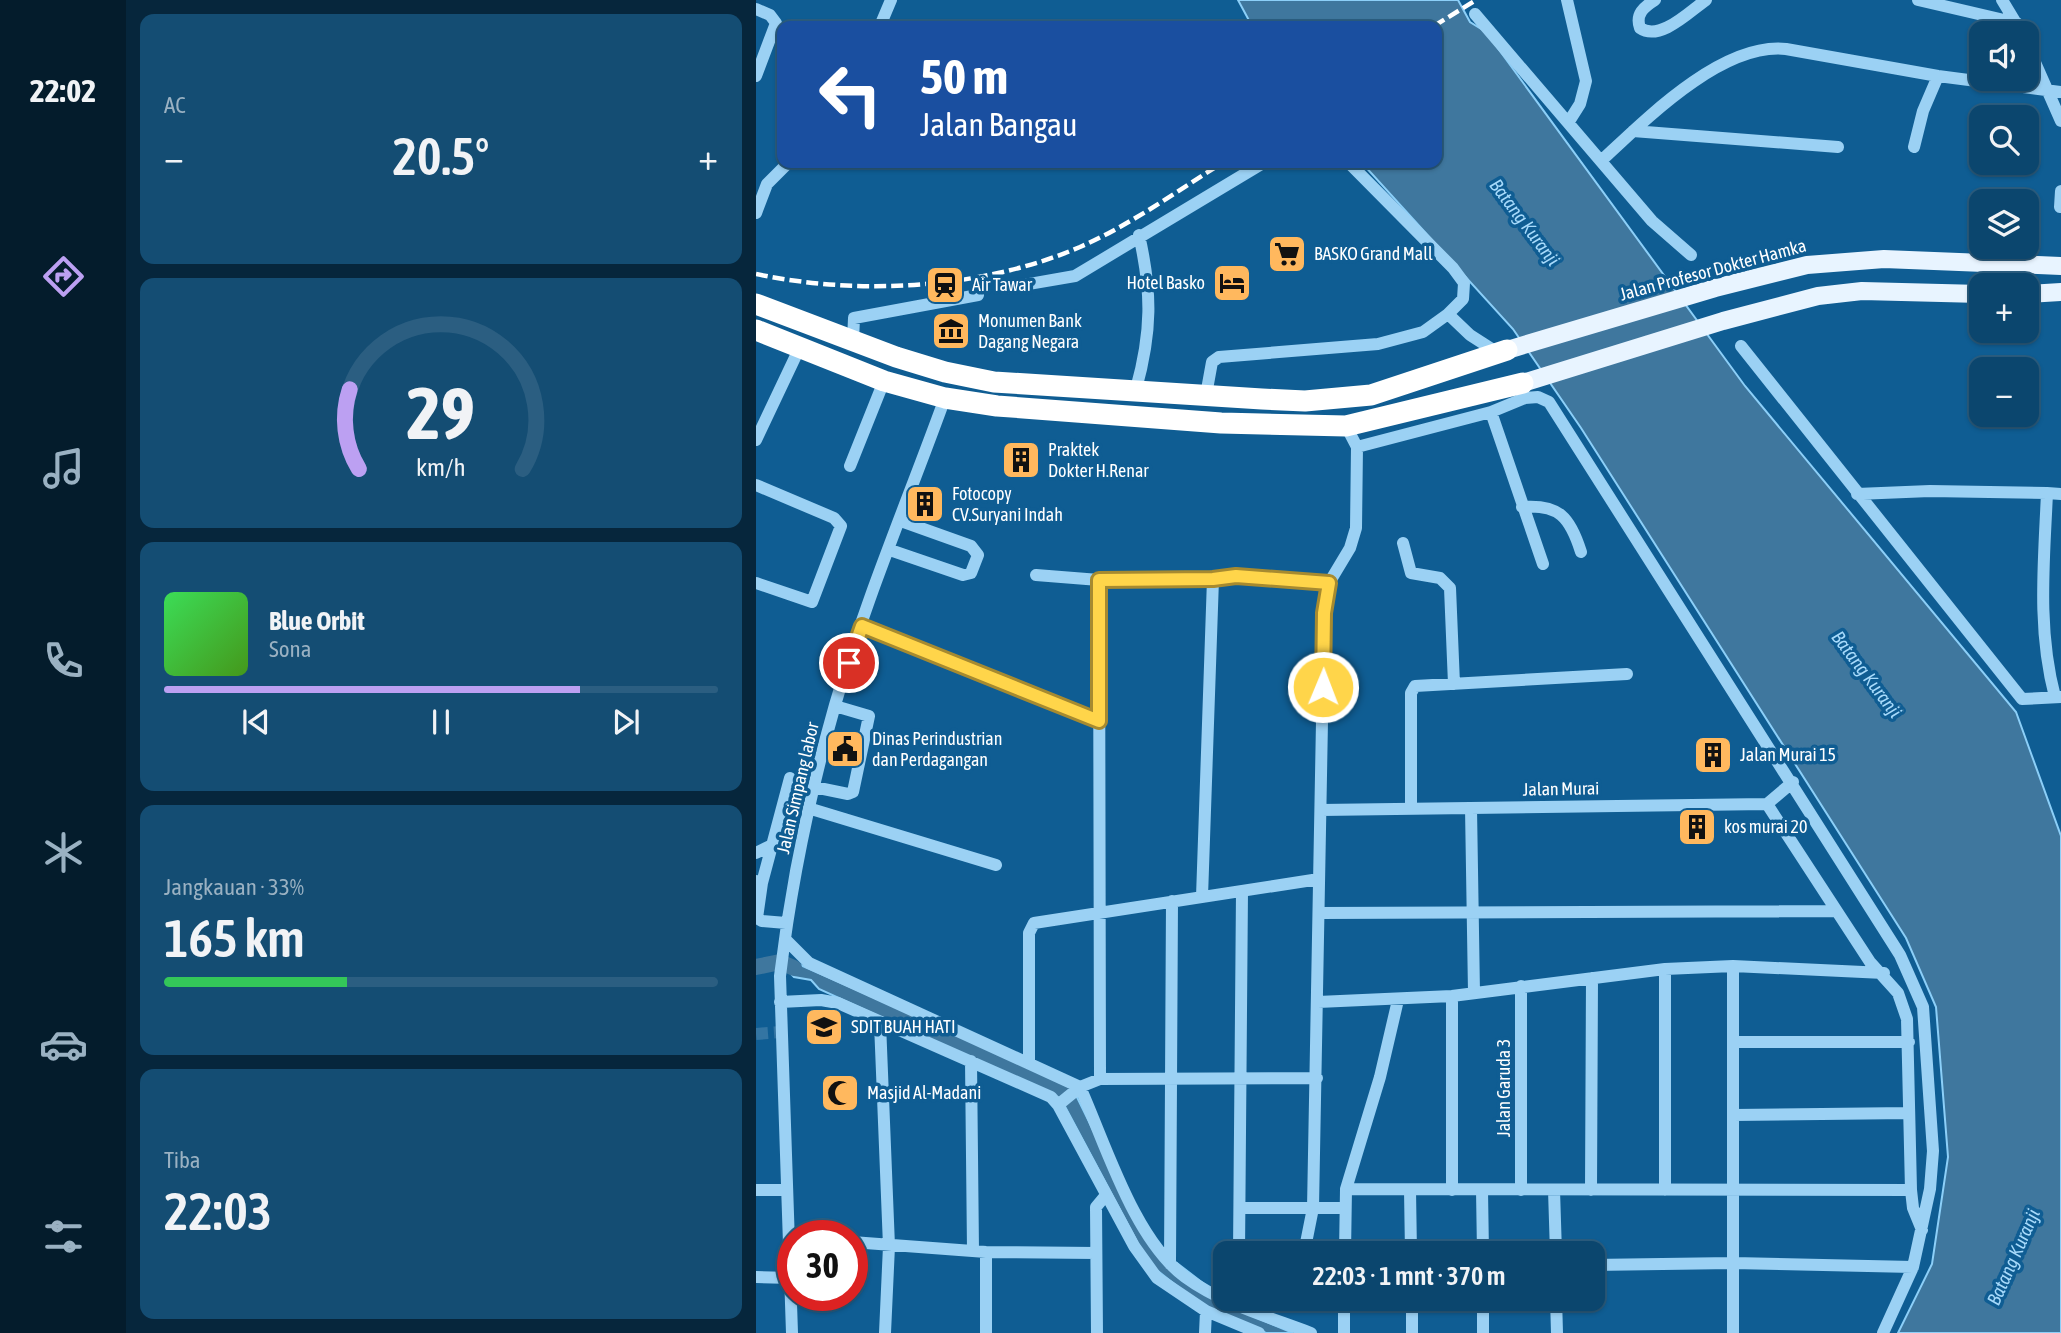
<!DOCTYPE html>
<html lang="id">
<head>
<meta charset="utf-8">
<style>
  body { margin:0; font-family:"Asap Condensed",sans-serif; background:#144d73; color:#f1f3f6; height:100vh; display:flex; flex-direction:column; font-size:26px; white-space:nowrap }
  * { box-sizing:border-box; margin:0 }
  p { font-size:23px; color:#9ab1c2 }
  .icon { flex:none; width:38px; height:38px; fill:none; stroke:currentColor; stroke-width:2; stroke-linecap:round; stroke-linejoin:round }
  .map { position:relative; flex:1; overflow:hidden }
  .details { display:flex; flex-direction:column; gap:14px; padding:14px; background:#06263c; width:630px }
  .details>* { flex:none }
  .top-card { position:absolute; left:21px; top:21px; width:665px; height:147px; border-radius:14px; box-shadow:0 2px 5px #0004,0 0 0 2px #2b5e81; background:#1a4fa0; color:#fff; overflow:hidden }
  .fabs { position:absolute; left:1213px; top:21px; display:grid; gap:14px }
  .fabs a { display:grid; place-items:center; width:70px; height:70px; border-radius:14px; background:#0b466e; box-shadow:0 2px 5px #0004,0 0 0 2px #2b5e81; font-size:35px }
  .speed { position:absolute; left:21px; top:1220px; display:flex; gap:14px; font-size:35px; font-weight:700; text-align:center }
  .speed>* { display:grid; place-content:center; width:91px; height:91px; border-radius:50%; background:#0b466e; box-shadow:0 2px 5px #0004,0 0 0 2px #2b5e81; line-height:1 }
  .speed .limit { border:10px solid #d22; background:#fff; color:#111 }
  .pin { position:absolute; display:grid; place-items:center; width:60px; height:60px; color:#fff; margin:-30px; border:4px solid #fff; border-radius:50%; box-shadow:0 2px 7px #0007 }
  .me { position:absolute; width:77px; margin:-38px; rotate:1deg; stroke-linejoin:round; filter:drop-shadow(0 0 5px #0008) }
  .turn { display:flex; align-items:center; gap:24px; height:147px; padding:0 28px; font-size:32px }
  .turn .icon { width:91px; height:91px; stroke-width:2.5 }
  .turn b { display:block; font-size:49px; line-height:60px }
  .big { font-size:52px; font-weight:600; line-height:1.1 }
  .details .card { flex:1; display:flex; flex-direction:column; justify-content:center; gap:10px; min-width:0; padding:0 24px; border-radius:14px; background:#144d73 }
  .details .dial { align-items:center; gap:0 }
  .dial svg { height:182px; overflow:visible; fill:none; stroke:#2b5e81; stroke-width:7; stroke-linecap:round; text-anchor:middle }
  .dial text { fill:#f1f3f6; stroke:none }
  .song { display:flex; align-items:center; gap:21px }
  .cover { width:84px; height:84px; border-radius:10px; background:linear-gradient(135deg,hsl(130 70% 55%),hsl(100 70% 35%)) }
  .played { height:7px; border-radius:4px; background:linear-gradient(90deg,#bca0f2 75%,#2b5e81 75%) }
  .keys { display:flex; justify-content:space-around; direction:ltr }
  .heat { display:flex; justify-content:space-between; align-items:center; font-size:38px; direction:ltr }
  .charge { height:10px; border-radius:5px; background:linear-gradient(90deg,#34c759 33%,#2b5e81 0) }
  .trip { position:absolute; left:457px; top:1241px; width:392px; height:70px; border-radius:14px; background:#0b466e; box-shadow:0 2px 5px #0004,0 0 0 2px #2b5e81; font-weight:600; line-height:70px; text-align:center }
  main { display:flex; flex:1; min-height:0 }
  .tab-bar { display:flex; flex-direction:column; width:126px; justify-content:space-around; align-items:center; background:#041c2c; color:#9ab1c2 }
  .tab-bar .icon { width:49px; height:49px }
  .tab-bar .active { color:#bca0f2 }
  .tab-bar b { font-size:32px; color:#f1f3f6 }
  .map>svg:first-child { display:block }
  .water { fill:#3f779e; stroke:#8ccff8; stroke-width:2 }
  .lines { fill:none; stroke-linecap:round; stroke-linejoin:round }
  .canal { stroke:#3f779e; stroke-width:16 }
  .minor-tunnel { stroke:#3375a3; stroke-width:12; stroke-dasharray:12 6; stroke-linecap:butt }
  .minor { stroke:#9bd1f4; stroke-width:12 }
  .major { stroke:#e8f4ff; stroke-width:18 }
  .highway { stroke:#fff; stroke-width:21 }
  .rail { stroke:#fff; stroke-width:4.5; stroke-dasharray:12 5; stroke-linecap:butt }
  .route-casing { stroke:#a68a30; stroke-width:18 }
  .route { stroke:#ffd54a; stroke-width:12 }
  .labels { text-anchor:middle; stroke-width:7; stroke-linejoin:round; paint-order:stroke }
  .poi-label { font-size:18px; fill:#fff; stroke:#0f5d93; text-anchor:start }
  .street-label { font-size:18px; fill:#fff; stroke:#0f5d93 }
  .water-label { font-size:19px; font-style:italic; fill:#a7dafb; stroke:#0f5d93 }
</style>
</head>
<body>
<main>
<nav class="tab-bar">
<b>22:02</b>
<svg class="icon active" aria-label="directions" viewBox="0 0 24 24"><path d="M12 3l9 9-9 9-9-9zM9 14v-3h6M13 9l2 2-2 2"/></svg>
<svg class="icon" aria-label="music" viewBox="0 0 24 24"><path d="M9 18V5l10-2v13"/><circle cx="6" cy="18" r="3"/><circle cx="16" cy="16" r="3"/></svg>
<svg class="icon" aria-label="phone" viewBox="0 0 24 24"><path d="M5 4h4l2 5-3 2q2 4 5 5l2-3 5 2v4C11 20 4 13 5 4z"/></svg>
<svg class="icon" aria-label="climate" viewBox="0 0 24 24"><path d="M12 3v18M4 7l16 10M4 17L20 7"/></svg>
<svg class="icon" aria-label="car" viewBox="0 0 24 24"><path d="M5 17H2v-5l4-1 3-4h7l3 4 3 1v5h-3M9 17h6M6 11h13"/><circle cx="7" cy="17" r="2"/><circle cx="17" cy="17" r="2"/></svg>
<svg class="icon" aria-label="filters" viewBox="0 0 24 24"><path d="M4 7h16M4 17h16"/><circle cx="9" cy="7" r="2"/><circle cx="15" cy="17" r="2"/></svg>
</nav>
<section class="details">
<div class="card"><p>AC</p>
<div class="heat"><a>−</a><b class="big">20.5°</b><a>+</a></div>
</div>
<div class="card dial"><svg viewBox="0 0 100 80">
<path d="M14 69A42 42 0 1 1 86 69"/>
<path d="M14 69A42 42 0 0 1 10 34" stroke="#bca0f2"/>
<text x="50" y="56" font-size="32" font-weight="700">29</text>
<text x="50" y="72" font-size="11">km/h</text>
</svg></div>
<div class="card">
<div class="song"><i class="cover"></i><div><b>Blue Orbit</b><p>Sona</p></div></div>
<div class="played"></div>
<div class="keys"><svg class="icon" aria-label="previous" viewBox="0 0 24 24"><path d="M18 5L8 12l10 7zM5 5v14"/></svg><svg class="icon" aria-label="pause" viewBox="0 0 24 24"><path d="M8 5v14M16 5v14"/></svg><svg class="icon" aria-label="next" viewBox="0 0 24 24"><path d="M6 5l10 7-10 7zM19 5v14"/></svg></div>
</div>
<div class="card"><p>Jangkauan · 33%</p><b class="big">165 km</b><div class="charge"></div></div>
<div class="card"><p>Tiba</p><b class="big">22:03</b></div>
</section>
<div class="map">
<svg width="1305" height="1333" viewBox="0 0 1305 1333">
  <rect width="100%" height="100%" fill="#0f5d93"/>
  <!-- water -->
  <path class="water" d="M 482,0 L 702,0 L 714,22 L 730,32 L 989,386 L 1260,712 L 1305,836 L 1305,1333 L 1142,1333 L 1176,1264 L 1192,1157 L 1180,1007 L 1150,938 L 825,428 L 757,329 L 606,163 L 681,163 L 681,26 L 496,26 Z
    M 24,956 L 262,1061 L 317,1089 L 391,1240 L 482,1310 L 537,1333 L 510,1333 L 445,1305 L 393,1264 L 305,1099 L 63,989 L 55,980 L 38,977 L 24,962 Z"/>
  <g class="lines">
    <!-- canal -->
    <path class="canal" d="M 0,967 L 24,962 L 38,968"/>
    <!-- minor-tunnel -->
    <path class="minor-tunnel" d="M 0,1034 L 25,1032"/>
    <!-- minor -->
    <path class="minor" d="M 811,0 L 830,81 L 824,104 L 812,123
      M 899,0 C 888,7 879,14 884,28 C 904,42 934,11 950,0
      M 1162,0 L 1261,23
      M 1246,0 L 1266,33
      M 0,9 L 14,15 L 20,23 L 0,76
      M 719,14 L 896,221 L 935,255
      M 124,26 L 135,0
      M 1270,42 L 1305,121
      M 877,131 L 1082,147
      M 1158,147 L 1167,111 L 1182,76
      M 845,161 C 889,120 966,42 1030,49 L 1182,76 L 1305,92
      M 593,163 L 697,268 L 708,283 L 707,299 L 692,314
      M 1304,207 L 1305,191
      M 0,213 L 11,184 L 32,163
      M 250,288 L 319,276 L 507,163
      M 97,341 L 98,318 L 222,295
      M 985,346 L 1266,699 L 1305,697
      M 380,389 C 396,332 396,292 383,235
      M 450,395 L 456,362 L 463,357 L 622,344 L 667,332 L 692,314 L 714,335 L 742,353
      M 735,412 L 787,564
      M 0,440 L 44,347
      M 601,447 L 735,412 L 769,398 L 782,397 L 793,402 L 1144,955 L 1167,1007 L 1177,1151 L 1174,1189 L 1157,1267 L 1127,1333
      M 94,466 L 128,381
      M 0,485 L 78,518 L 85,526 L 56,602 L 0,583
      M 1101,494 L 1174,491 L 1291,493
      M 766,507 C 803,504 814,517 825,552
      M 647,543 L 655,573 L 684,578 L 694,588 L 698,684
      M 134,550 L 207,575 L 215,573 L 222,555 L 215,546 L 145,521
      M 280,575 L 343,580 L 489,576 L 573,583
      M 343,580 L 344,1079
      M 106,627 L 343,721
      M 1299,697 C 1281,629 1288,562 1291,493 L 1305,494
      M 58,787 L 92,794 L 97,792 L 113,716 L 79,706
      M 1011,804 L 1114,962 L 1142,993 L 1151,1019 L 1155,1190 L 1157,1208 L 1166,1230
      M 655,807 L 655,693 L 659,686 L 871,674
      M 52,808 L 240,865
      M 715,808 L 718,993
      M 565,810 L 1011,804 L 1037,782
      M 0,853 L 16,845
      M 0,881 L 6,883 L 1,918 L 6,921 L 30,923
      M 6,883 L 34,778
      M 446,897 L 457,579
      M 563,913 L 1080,911
      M 29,939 L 53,963 L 324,1087 C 350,1145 378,1239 429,1277 C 466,1304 513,1317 555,1333
      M 977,966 L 977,1333
      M 765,986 L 765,1190
      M 696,996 L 696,1190
      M 24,1002 L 65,1000 L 82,1003 L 295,1097 L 302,1105
      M 562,1002 L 696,996 L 909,969 L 977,966 L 1128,973
      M 124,1023 L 133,1246 L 129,1333
      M 977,1042 L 1153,1042
      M 215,1061 L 217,1251
      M 273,1063 L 273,933 L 278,923 L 563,879
      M 977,1115 L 1153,1113
      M 590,1189 L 1155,1190
      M 0,1190 L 31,1190
      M 654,1190 L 655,1253
      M 726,1190 L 727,1253
      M 798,1190 L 800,1253
      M 835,1190 L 836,978
      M 909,1190 L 909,969
      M 484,1208 L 557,1208 L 548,1253
      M 589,1208 L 557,1208 L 568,613 L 573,583 L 594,548 L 600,528 L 601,447 L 590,426
      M 96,1242 L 230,1252 L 340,1253
      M 483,1253 L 486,891
      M 589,1253 L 590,1189 L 624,1077 L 642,1000
      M 414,1264 L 416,901
      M 836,1265 L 977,1263 L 1157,1267
      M 0,1277 L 36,1278
      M 656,1298 L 656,1333
      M 727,1298 L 727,1333
      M 800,1298 L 801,1333
      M 36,1333 L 24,976 C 35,884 54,793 79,705 C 109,601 152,500 189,398
      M 230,1333 L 230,1252
      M 341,1333 L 340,1207 L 350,1195
      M 449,1333 L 450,1311
      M 503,1333 L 450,1311 L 401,1278 L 378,1246 L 302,1105 L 324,1087 L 344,1079 L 561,1078
      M 588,1333 L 588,1298"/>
    <!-- major -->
    <path class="major" d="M 1270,294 L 1305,292
      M 751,350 L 959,288 L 1051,265 L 1128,259 L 1305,266
      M 767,383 L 967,321 L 1062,296 L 1106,291 L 1225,294"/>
    <!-- highway -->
    <path class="highway" d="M 0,304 L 140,357 L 189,372 L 238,382 L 506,399 L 549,401 L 615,395 L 751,350
      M 0,330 L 128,381 L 189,398 L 241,406 L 465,423 L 590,426 L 767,383"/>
    <!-- rail -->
    <path class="rail" d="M 678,26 L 720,0
      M 0,274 C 104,296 226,289 324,247 C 374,225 420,192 466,163"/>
  </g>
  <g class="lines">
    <defs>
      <path id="route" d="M 93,663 L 106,626 L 343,721 L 343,580 L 457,579 L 480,576 L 573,583 L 568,613 L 567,687"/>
    </defs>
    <!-- route casing -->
    <use href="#route" class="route-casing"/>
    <!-- route -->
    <use href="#route" class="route"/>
  </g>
  <!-- icons -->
  <defs>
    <symbol id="supermarket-square" viewBox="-11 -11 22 22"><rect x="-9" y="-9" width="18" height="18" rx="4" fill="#ffb85e" stroke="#0f5d93"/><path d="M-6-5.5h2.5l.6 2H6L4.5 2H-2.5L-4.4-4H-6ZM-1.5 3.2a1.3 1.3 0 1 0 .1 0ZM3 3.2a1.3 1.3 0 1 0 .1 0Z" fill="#111"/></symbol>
    <symbol id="hotel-square" viewBox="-11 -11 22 22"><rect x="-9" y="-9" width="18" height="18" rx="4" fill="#ffb85e" stroke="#0f5d93"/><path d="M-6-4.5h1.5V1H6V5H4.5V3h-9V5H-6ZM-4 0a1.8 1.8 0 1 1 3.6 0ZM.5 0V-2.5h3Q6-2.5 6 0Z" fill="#111"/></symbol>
    <symbol id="station-square" viewBox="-11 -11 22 22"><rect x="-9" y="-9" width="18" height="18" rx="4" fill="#ffb85e" stroke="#0f5d93"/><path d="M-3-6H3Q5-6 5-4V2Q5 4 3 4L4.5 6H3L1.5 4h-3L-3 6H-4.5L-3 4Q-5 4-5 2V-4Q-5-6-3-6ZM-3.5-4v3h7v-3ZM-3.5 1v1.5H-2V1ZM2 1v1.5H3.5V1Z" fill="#111"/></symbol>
    <symbol id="museum-square" viewBox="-11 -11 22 22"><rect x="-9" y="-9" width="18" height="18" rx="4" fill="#ffb85e" stroke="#0f5d93"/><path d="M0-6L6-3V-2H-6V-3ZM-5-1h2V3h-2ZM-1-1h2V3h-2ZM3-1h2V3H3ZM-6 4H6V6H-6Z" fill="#111"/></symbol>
    <symbol id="building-square" viewBox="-11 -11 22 22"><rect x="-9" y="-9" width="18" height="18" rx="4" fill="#ffb85e" stroke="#0f5d93"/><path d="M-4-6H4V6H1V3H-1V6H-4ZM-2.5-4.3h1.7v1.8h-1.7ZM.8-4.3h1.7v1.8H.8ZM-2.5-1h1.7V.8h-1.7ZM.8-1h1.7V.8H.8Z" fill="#111"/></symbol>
    <symbol id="civic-square" viewBox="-11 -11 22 22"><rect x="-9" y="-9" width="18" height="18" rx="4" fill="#ffb85e" stroke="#0f5d93"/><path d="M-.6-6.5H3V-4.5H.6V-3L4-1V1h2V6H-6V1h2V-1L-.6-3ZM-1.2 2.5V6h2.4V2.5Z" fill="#111"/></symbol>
    <symbol id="school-square" viewBox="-11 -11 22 22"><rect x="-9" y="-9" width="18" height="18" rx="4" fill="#ffb85e" stroke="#0f5d93"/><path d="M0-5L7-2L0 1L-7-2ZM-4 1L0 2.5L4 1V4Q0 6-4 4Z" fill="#111"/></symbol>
    <symbol id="mosque-square" viewBox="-11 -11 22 22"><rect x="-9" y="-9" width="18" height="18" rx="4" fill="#ffb85e" stroke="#0f5d93"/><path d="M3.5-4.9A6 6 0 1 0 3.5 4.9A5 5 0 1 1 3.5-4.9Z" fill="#111"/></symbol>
  </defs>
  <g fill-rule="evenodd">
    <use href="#supermarket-square" x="509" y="232" width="44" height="44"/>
    <use href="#hotel-square" x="454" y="261" width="44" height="44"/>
    <use href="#station-square" x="167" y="263" width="44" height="44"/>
    <use href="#museum-square" x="173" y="309" width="44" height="44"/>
    <use href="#building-square" x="243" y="438" width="44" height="44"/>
    <use href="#building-square" x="147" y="482" width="44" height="44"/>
    <use href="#civic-square" x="67" y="727" width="44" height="44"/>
    <use href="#building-square" x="935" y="733" width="44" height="44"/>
    <use href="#building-square" x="919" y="805" width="44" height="44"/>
    <use href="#school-square" x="46" y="1005" width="44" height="44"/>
    <use href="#mosque-square" x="62" y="1071" width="44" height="44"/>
  </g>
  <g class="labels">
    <!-- poi labels -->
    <g class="poi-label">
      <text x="558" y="260">BASKO Grand Mall</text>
      <text x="449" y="289" text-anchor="end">Hotel Basko</text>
      <text x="216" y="291">Air Tawar</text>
      <text x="222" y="327">Monumen Bank<tspan x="222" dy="21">Dagang Negara</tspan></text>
      <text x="292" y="456">Praktek<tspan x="292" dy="21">Dokter H.Renar</tspan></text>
      <text x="196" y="500">Fotocopy<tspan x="196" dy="21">CV.Suryani Indah</tspan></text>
      <text x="116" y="745">Dinas Perindustrian<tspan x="116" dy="21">dan Perdagangan</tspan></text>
      <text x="984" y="761">Jalan Murai 15</text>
      <text x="968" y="833">kos murai 20</text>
      <text x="95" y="1033">SDIT BUAH HATI</text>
      <text x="111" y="1099">Masjid Al-Madani</text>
    </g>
    <!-- street labels -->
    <g class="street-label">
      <text transform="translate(957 270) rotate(-15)" y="6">Jalan Profesor Dokter Hamka</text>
      <text transform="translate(42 788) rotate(-77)" y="6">Jalan Simpang labor</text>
      <text transform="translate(805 789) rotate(-1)" y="6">Jalan Murai</text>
      <text transform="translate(748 1088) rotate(-90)" y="6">Jalan Garuda 3</text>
    </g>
    <!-- water labels -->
    <g class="water-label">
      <text transform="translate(769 222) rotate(53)" y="7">Batang Kuranji</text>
      <text transform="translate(1111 674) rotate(53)" y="7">Batang Kuranji</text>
      <text transform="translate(1257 1257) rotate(-66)" y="7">Batang Kuranji</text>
    </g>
  </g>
</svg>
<div class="fabs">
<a><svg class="icon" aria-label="sound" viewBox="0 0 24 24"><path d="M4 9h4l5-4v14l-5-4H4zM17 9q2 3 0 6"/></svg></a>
<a><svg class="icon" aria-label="search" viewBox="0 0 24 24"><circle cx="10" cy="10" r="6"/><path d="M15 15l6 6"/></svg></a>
<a><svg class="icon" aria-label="layers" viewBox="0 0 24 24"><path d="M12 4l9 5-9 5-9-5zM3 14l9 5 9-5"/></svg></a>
<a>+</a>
<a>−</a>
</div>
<div class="speed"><div class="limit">30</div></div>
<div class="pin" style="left:93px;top:663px;background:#d93025"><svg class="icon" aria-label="arrive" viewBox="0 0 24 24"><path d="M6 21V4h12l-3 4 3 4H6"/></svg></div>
<svg class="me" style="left:567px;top:687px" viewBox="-20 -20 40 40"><circle r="17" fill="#ffd54a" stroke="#fff" stroke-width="3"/><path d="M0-11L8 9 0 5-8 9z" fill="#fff"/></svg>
<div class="trip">22:03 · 1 mnt · 370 m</div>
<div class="top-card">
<div class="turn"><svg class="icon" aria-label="left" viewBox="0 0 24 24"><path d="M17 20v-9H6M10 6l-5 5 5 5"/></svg><div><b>50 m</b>Jalan Bangau</div></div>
</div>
</div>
</main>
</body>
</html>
